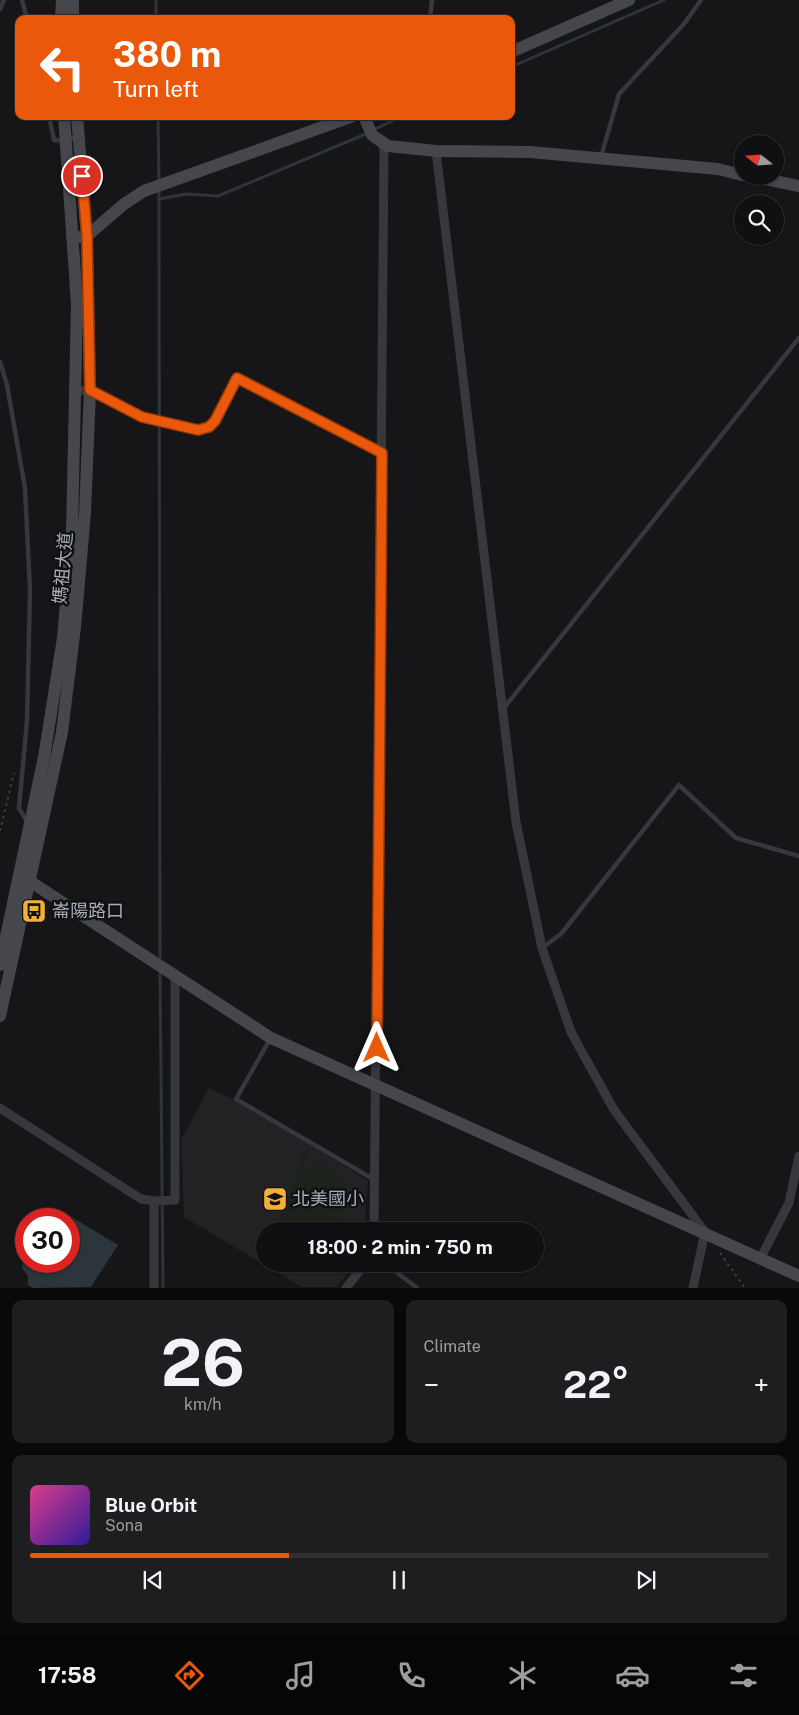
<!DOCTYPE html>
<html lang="en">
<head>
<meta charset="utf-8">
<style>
  body { margin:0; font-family:"Public Sans","Noto Sans TC",sans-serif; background:#1e1e20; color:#f1f3f6; height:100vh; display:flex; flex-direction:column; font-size:19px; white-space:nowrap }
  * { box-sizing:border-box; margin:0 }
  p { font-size:16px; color:#9c9d9f }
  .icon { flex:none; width:28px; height:28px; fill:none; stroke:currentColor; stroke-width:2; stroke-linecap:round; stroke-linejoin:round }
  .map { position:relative; height:1288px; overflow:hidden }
  .panel { display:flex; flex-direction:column; gap:12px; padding:12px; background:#09090a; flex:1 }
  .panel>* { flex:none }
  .guide { position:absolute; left:15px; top:15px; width:500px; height:105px; border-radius:10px; box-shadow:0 1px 4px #0004,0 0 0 1px #303032; background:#ea580c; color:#fff; overflow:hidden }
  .needle { width:32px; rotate:287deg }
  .fabs { position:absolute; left:734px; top:135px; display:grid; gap:10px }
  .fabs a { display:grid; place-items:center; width:50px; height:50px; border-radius:50%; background:#101012; box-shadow:0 1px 4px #0004,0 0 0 1px #303032; font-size:25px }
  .speed { position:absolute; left:15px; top:1208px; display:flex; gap:10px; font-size:25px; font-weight:700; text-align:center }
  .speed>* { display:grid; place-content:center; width:65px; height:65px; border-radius:50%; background:#101012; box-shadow:0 1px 4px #0004,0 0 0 1px #303032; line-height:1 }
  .speed .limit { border:8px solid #d22; background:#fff; color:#111 }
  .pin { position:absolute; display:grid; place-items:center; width:42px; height:42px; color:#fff; margin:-21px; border:2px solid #fff; border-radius:50%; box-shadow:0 1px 5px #0007 }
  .me { position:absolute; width:55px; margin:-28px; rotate:0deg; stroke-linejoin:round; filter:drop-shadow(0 0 4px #0008) }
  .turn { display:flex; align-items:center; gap:18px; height:105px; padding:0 15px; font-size:22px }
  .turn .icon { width:65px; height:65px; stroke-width:2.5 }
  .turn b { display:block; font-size:35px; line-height:42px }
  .big { font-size:38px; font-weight:700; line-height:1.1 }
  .panel .widget { flex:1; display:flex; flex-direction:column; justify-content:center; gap:8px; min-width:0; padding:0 18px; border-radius:10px; background:#1e1e20 }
  .panel .dial { align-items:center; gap:0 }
  .dial b { font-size:65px; line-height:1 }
  .song { display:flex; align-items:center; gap:15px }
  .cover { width:60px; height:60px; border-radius:8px; background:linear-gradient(135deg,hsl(330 70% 55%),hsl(250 70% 35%)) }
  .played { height:5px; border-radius:2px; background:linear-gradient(90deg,#ea580c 35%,#303032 35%) }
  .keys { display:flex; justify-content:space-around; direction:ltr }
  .heat { display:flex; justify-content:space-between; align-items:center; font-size:28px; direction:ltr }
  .panel .tiles { flex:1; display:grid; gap:12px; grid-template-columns:1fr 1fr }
  .widget:last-child { grid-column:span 2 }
  .trip { position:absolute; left:256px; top:1222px; width:288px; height:50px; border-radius:25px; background:#101012; box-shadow:0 1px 4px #0004,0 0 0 1px #303032; font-weight:700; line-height:50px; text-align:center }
  .tabs { display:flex; height:80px; justify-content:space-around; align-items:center; background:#060607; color:#9c9d9f }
  .tabs .icon { width:35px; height:35px }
  .tabs .selected { color:#ea580c }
  .tabs b { font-size:22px; color:#f1f3f6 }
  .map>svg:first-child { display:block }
  .built { fill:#222225 }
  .green { fill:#1c231d }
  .water { fill:#2c353c }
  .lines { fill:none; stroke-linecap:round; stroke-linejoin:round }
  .stream { stroke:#2c353c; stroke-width:3 }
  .path { stroke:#3d3f44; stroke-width:2; stroke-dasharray:2.5 4; stroke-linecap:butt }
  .lane { stroke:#37383d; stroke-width:4.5 }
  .street { stroke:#37383d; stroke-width:9 }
  .secondary { stroke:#45474d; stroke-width:12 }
  .route-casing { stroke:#983908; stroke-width:12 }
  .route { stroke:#ea580c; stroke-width:9 }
  .labels { text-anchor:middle; stroke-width:5; stroke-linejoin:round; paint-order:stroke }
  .street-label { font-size:18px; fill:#a8adb8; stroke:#111113 }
  .poi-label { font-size:18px; fill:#a8adb8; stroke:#111113; text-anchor:start }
</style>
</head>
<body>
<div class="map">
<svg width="799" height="1288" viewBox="0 0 799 1288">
  <rect width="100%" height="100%" fill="#161618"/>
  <!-- built -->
  <path class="built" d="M 209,1088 L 254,1109 L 368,1181 L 364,1231 L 265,1231 L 265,1264 L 356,1264 L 336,1287 L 302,1287 L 184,1217 L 181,1140 Z"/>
  <!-- green -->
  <path class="green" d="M 305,1148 L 311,1151 L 306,1168 L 321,1165 L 331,1168 L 345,1182 L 348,1200 L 337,1231 L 274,1231 Z"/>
  <!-- water -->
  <path class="water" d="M 60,1210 L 118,1245 L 91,1287 L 33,1288 L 28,1285 L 28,1276 L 22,1268 L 26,1254 L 26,1261 L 69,1261 L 69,1219 L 48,1219 Z"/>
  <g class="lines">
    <!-- stream -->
    <path class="stream" d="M 156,19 L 156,0
      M 511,67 L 664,0
      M 158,116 L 159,183
      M 373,130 L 403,116
      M 159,189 L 160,961
      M 159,199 L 186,194 L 218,196 L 368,133
      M 160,969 L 163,1288"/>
    <!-- path -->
    <path class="path" d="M 0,831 L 14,773
      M 720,1253 L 745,1288"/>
    <!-- lane -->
    <path class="lane" d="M 22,0 L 27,19
      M 0,9 L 4,0
      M 430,19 L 432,0
      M 49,116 L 54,140 L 65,141 L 78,137
      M 601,157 L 619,94 L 684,24 L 701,0
      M 0,362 L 7,385 L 25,488 L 30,590 L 27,721 L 19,808 L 27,822
      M 504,708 L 799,338
      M 542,948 L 561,934 L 679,785 L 736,838 L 799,856
      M 270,1039 L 236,1099 L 373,1179
      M 386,1264 L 417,1288"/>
    <!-- street -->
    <path class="street" d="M 436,151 L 516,822 L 542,948 L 571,1032 L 614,1110 L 705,1232 L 693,1288
      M 76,391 L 90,390 L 142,417 L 198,430 L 209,427 L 215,421 L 237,378 L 382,453
      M 0,1108 L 141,1199 L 154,1201 L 175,1200 L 175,975
      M 154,1201 L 154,1288
      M 374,1231 L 384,151 L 382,142
      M 760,1259 L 789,1203 L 799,1156
      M 346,1288 L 365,1264"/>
    <!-- secondary -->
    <path class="secondary" d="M 73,0 L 73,19
      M 61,19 L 62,0
      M 511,52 L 629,0
      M 364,116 L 372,135 L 388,146 L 436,151 L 530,152 L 718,169 L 742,175
      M 750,176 L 799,186
      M 80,237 L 87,236 L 124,204 L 144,191 L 353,116
      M 31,882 L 271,1038 L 799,1276
      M 0,965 L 44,757 L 63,638 L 72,531 L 77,304 L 64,116
      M 0,1016 L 62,732 L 75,627 L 85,513 L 90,390 L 87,236 L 77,116"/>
  </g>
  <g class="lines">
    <defs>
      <path id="route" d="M 82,176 L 87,236 L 90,390 L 142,417 L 198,430 L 209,427 L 215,421 L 237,378 L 382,453 L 377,1048"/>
    </defs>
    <!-- route casing -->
    <use href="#route" class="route-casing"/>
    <!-- route -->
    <use href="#route" class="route"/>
  </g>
  <!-- icons -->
  <defs>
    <symbol id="bus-square" viewBox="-11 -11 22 22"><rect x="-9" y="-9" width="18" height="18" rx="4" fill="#f2b134" stroke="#111113"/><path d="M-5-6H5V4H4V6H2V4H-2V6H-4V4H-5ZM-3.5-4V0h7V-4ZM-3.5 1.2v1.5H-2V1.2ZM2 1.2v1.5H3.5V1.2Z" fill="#111"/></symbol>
    <symbol id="school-square" viewBox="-11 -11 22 22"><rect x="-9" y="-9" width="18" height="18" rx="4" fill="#f2b134" stroke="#111113"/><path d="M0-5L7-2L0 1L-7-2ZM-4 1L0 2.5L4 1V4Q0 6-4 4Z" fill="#111"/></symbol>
  </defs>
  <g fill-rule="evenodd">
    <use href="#bus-square" x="20" y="897" width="28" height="28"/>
    <use href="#school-square" x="261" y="1185" width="28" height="28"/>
  </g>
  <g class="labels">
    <!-- street labels -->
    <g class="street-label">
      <text transform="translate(63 568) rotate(-85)" y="6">媽祖大道</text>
    </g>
    <!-- poi labels -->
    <g class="poi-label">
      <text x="52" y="917">崙陽路口</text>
      <text x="292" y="1205">北美國小</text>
    </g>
  </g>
</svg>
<div class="fabs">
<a><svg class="needle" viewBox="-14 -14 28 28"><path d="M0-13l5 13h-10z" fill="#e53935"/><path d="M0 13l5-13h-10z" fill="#9c9d9f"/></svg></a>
<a><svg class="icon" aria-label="search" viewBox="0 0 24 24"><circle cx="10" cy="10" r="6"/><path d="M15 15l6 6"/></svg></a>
</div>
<div class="speed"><div class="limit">30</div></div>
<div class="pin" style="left:82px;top:176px;background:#d93025"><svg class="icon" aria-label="arrive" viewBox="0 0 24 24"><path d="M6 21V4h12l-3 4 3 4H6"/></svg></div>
<svg class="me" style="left:377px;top:1048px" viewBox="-20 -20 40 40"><path d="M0-17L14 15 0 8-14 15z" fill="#ea580c" stroke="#fff" stroke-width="4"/></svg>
<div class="trip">18:00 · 2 min · 750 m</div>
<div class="guide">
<div class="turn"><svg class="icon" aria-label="left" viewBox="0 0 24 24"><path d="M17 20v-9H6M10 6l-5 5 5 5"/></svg><div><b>380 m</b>Turn left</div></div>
</div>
</div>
<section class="panel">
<div class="tiles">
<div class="widget dial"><b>26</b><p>km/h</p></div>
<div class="widget"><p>Climate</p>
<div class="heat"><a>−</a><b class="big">22°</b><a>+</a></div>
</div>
<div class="widget">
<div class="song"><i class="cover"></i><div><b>Blue Orbit</b><p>Sona</p></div></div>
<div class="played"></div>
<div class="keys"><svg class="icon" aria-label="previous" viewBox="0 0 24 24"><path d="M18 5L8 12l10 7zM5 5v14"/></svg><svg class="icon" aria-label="pause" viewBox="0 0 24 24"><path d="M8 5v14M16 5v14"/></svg><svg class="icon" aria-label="next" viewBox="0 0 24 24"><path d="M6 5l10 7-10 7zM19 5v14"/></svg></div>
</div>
</div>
</section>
<nav class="tabs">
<b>17:58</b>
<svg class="icon selected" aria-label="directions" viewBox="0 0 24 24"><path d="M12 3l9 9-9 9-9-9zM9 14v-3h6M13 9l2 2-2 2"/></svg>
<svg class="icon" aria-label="music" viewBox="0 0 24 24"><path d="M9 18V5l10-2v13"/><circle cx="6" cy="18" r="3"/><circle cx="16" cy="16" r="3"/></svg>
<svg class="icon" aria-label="phone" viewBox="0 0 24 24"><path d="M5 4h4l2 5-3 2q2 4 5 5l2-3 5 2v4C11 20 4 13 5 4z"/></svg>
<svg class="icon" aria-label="climate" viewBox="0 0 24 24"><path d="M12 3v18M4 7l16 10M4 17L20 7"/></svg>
<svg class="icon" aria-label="car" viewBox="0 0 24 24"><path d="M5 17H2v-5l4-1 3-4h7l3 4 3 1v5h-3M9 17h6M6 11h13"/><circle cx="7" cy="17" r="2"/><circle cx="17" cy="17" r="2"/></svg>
<svg class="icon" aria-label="filters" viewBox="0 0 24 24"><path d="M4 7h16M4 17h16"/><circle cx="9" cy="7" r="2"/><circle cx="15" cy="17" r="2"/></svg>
</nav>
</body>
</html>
